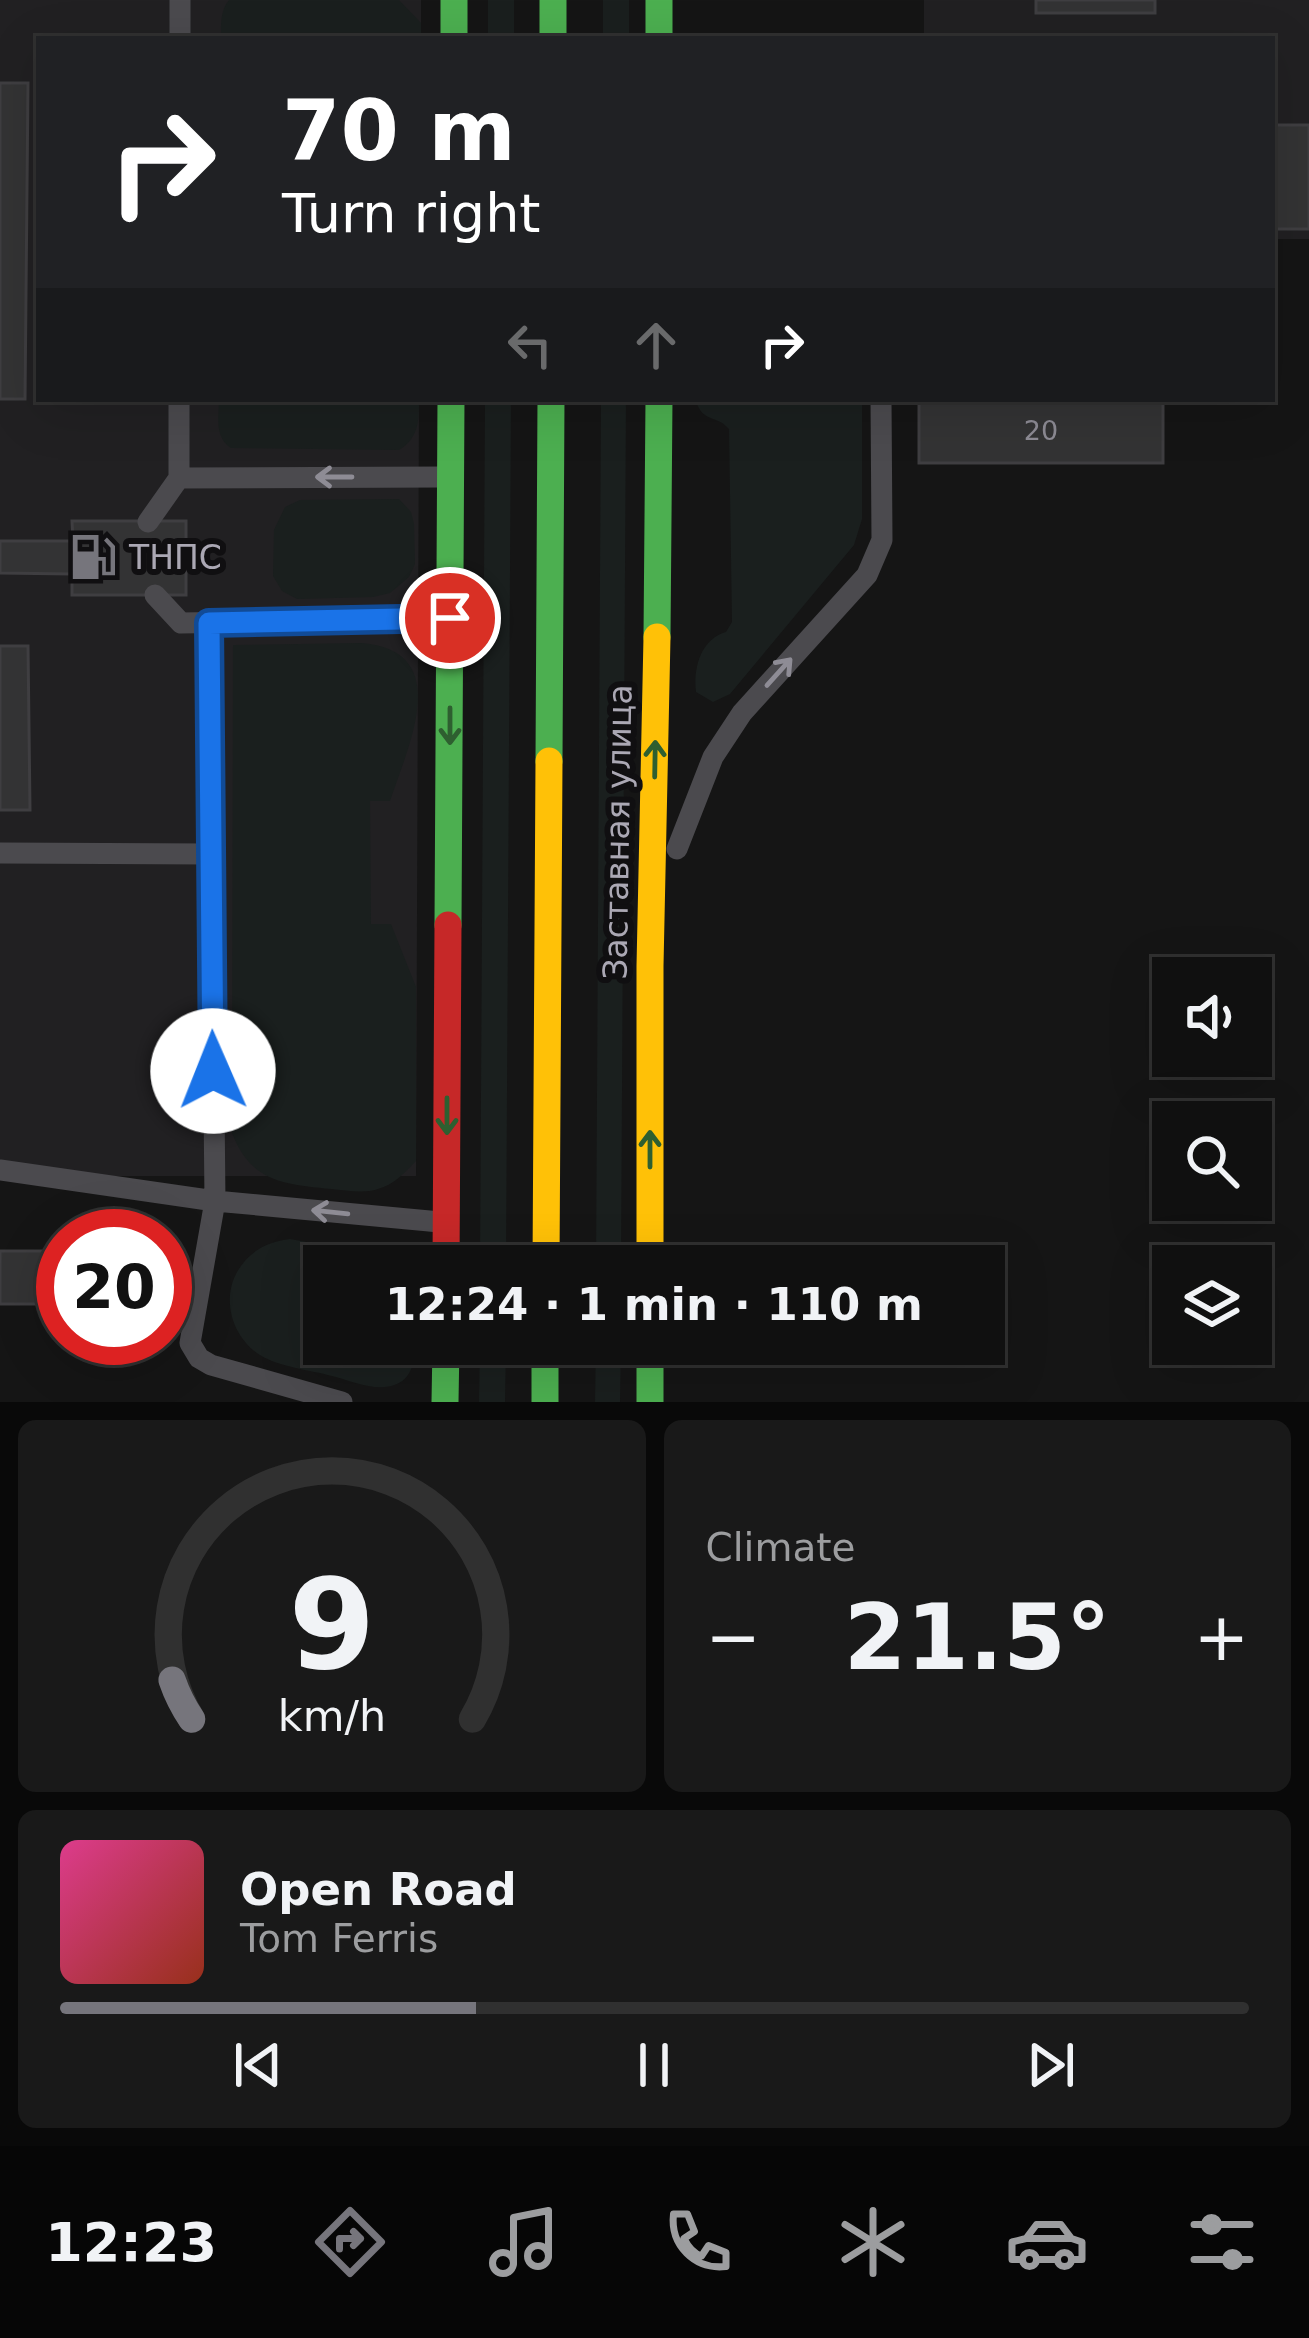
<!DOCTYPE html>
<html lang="en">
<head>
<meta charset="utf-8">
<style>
  body { margin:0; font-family:"DejaVu Sans",sans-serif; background:#191919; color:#f1f3f6; height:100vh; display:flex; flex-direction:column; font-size:45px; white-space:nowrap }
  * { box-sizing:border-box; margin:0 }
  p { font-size:39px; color:#9c9d9f }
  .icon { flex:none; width:66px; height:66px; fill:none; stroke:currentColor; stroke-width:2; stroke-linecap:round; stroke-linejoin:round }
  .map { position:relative; height:1402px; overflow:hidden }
  .side { display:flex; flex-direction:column; gap:18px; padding:18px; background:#090909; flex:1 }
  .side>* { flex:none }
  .top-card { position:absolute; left:36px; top:36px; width:1239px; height:366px; border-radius:0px; box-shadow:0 12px 48px #0002,0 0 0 3px #303030; background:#202124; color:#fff; overflow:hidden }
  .controls { position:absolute; left:1152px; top:957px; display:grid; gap:24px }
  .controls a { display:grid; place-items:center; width:120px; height:120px; border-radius:0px; background:#101010; box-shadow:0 12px 48px #0002,0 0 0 3px #303030; font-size:60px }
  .speed { position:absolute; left:36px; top:1209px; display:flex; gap:24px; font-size:60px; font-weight:700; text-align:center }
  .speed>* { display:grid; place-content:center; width:156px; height:156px; border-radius:50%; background:#101010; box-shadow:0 12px 48px #0002,0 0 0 3px #303030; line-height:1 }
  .speed .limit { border:18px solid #d22; background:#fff; color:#111 }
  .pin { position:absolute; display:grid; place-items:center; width:102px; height:102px; color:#fff; margin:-51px; border:6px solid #fff; border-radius:50%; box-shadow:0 3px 12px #0007 }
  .me { position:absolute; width:132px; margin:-66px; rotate:359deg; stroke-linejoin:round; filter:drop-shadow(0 0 9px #0008) }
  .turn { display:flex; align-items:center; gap:42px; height:252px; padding:0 48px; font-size:54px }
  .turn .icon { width:156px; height:156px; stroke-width:2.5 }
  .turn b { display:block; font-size:84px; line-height:102px }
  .lanes { display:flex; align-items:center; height:114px; padding:0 48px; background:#0003; justify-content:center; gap:60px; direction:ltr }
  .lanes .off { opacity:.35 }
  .big { font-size:90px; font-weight:700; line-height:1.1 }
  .side .widget { flex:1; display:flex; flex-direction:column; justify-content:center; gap:18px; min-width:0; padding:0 42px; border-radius:18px; background:#191919 }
  .side .dial { align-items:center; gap:0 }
  .dial svg { height:312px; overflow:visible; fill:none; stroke:#303030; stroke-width:7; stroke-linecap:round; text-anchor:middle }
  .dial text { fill:#f1f3f6; stroke:none }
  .song { display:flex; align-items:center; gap:36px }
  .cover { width:144px; height:144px; border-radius:18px; background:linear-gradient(135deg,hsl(330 70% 55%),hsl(10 70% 35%)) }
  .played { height:12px; border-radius:6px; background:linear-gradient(90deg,#76757c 35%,#303030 35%) }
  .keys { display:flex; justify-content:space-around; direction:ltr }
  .heat { display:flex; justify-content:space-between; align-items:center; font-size:66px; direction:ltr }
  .side .tiles { flex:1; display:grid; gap:18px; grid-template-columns:1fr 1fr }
  .widget:last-child { grid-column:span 2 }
  .trip { position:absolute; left:303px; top:1245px; width:702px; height:120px; border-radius:0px; background:#101010; box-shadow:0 12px 48px #0002,0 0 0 3px #303030; font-weight:700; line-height:120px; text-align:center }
  .dock { display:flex; height:192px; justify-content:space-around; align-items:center; background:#060606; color:#9c9d9f }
  .dock .icon { width:84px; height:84px }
  .dock .active { color:#76757c }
  .dock b { font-size:54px; color:#f1f3f6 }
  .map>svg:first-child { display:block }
  .built { fill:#212022 }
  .green { fill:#1a1f1e }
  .building { fill:#333334; stroke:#3f3e41; stroke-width:3 }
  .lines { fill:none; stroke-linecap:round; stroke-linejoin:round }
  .lane { stroke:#4b4a4e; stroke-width:21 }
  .fast { stroke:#4caf50; stroke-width:27 }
  .slow { stroke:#ffc107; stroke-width:27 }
  .jam { stroke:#c62828; stroke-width:27 }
  .oneway { stroke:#8e8c95 }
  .oneway2 { stroke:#2e5f30 }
  .route-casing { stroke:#114b97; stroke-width:30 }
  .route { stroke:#1a73e8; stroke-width:21 }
  .labels { text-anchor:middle; stroke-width:12; stroke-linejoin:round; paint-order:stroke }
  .number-label { font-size:27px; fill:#8d8b94 }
  .poi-label { font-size:33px; fill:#aba8b4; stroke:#100f11; text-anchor:start }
  .street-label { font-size:33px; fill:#aba8b4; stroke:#100f11 }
</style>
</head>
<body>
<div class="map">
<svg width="1309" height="1402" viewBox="0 0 1309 1402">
  <rect width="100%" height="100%" fill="#151515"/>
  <!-- built -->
  <path class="built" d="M 0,0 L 421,0 L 421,39 L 39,39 L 39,399 L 419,399 L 416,1176 L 0,1176 Z
    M 924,0 L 1309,0 L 1309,239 L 1272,239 L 1272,39 L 924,39 Z"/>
  <!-- green -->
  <path class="green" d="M 229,0 L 399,0 L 421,23 L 421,39 L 221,39 C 221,25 220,11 229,0 Z
    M 488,0 L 514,0 L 514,39 L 488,39 Z
    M 603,0 L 629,0 L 629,39 L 603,39 Z
    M 219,399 L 419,399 C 419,420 419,438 399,450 L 231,448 C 214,437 219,417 219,399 Z
    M 485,399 L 511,399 L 506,1266 L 480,1266 Z
    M 601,399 L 626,399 L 621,1266 L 596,1266 Z
    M 695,399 L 862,399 L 862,519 L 854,545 L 730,694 L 713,702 L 696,692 C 693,668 701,639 726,632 L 732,622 L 729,429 C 716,414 703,424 695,399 Z
    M 399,499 L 411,512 L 414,524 L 415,564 L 409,577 L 390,593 L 373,597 L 297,599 L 282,591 L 273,576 L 274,530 L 285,507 L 300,500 Z
    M 362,643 C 455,651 408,746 390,801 L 370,801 L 371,924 L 391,924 L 416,987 L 416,1161 C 405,1172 394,1185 378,1189 C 363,1194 346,1190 331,1189 C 283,1184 251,1182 232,1133 L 233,645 Z
    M 290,1239 L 373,1254 L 392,1266 L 324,1266 L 324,1344 L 416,1344 C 414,1360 413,1377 397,1384 C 377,1393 352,1381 332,1376 C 310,1370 279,1367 260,1355 C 233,1338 221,1301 237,1272 C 249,1251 267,1242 290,1239 Z
    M 480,1344 L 506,1344 L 505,1402 L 479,1402 Z
    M 596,1344 L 621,1344 L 620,1402 L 595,1402 Z"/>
  <!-- building -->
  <path class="building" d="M 1036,0 L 1155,0 L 1155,13 L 1036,13 Z
    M 0,83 L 28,83 L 25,399 L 0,399 Z
    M 1272,125 L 1309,125 L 1309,229 L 1272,229 Z
    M 919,399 L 1163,399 L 1163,463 L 919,463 Z
    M 72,521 L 186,521 L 186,595 L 72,595 L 72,574 L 0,573 L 0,541 L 73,541 Z
    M 0,646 L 28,646 L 30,810 L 0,810 Z
    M 0,1251 L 63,1251 L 63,1304 L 0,1304 Z
    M 165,1251 L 183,1251 L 183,1304 L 165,1304 Z"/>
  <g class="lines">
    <!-- lane -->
    <path class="lane" d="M 180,39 L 180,0
      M 179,478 L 179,399
      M 148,522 L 179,478 L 444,477
      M 155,595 L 181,623 L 442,619
      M 677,849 L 713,757 L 742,713 L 867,575 L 882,540 L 881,399
      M 0,853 L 210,854
      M 0,1170 L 215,1201 L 209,623
      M 342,1402 L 211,1365 L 199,1358 L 190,1343 L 215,1201 L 440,1222"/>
    <!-- fast -->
    <path class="fast" d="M 454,0 L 454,39
      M 553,0 L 553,39
      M 659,0 L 659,39
      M 657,637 L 659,399
      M 549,761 L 551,399
      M 448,925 L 451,399
      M 545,1344 L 545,1402
      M 650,1344 L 650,1402
      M 445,1402 L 446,1344"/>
    <!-- slow -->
    <path class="slow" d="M 546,1266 L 549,761
      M 650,1266 L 650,966 L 657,637"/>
    <!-- jam -->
    <path class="jam" d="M 446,1266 L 448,925"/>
  </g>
  <!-- one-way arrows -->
  <defs><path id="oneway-shaft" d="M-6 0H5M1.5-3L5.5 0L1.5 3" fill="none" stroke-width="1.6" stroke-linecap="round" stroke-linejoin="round" transform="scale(3)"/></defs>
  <g class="oneway">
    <use href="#oneway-shaft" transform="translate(334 477) rotate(180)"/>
    <use href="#oneway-shaft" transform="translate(779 672) rotate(-48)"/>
    <use href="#oneway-shaft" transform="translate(330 1212) rotate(-174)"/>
  </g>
  <g class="oneway2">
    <use href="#oneway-shaft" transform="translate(450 726) rotate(90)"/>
    <use href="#oneway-shaft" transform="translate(655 759) rotate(-89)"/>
    <use href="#oneway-shaft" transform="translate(447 1116) rotate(90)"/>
    <use href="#oneway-shaft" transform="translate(650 1149) rotate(-90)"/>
  </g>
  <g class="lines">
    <defs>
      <path id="route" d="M 213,1071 L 209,623 L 450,618"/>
    </defs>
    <!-- route casing -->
    <use href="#route" class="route-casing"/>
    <!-- route -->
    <use href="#route" class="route"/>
  </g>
  <!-- icons -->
  <defs>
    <symbol id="fuel-bare" viewBox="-9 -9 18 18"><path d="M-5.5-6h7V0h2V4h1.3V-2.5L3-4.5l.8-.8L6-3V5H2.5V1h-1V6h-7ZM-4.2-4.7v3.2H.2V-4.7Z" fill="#76757c" stroke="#100f11" stroke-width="2.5" paint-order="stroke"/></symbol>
  </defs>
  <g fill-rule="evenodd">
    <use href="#fuel-bare" x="60" y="524" width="66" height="66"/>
  </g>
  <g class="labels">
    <!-- number labels -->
    <g class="number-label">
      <text x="1041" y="440">20</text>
    </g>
    <!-- poi labels -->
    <g class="poi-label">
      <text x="129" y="569">ТНПС</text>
    </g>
    <!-- street labels -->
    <g class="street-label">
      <text transform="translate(617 832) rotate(-89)" y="12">Заставная улица</text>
    </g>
  </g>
</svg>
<div class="controls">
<a><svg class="icon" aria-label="sound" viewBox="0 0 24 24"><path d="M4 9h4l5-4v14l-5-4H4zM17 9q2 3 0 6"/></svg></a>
<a><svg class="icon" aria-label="search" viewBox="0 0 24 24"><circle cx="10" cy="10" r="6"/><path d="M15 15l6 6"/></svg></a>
<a><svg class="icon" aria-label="layers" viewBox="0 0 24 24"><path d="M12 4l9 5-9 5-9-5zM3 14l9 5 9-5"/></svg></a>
</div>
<div class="speed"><div class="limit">20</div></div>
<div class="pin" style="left:450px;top:618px;background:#d93025"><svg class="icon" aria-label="arrive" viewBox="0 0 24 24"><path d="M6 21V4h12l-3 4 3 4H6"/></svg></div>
<svg class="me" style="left:213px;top:1071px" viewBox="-20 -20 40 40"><circle r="19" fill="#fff"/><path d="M0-13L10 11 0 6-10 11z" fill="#1a73e8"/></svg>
<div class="trip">12:24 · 1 min · 110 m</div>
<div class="top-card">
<div class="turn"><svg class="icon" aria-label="right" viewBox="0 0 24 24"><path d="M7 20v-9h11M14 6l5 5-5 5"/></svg><div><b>70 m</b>Turn right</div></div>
<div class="lanes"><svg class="icon off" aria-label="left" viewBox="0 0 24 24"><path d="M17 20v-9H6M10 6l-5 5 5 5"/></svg><svg class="icon off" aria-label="ahead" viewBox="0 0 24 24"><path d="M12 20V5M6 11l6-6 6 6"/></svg><svg class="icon" aria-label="right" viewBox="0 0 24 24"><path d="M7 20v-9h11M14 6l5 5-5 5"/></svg></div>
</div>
</div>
<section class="side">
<div class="tiles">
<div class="widget dial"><svg viewBox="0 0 100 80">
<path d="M14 69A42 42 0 1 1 86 69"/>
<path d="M14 69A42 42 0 0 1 9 59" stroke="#76757c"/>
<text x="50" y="56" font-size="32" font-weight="700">9</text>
<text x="50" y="72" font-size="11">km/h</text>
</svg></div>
<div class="widget"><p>Climate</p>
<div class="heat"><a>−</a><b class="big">21.5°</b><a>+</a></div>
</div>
<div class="widget">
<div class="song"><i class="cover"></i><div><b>Open Road</b><p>Tom Ferris</p></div></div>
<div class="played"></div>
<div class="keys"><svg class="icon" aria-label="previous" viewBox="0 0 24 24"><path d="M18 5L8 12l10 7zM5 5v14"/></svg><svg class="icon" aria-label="pause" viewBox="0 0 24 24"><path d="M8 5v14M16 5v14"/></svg><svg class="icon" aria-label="next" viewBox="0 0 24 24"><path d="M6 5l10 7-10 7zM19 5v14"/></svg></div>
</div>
</div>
</section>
<nav class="dock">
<b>12:23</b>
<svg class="icon active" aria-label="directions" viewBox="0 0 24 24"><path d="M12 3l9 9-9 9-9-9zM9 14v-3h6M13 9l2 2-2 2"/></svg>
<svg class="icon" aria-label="music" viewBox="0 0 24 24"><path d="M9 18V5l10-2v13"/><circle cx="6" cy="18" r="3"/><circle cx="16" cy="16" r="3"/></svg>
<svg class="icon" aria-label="phone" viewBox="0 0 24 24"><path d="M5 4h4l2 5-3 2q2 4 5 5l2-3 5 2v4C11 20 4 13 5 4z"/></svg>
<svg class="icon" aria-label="climate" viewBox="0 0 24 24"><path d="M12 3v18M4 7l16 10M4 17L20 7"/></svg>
<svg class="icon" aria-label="car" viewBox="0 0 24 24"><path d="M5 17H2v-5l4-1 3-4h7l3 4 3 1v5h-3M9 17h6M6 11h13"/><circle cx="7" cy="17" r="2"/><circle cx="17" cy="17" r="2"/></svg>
<svg class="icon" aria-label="filters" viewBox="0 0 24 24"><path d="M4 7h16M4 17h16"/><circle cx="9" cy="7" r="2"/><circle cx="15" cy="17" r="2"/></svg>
</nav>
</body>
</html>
